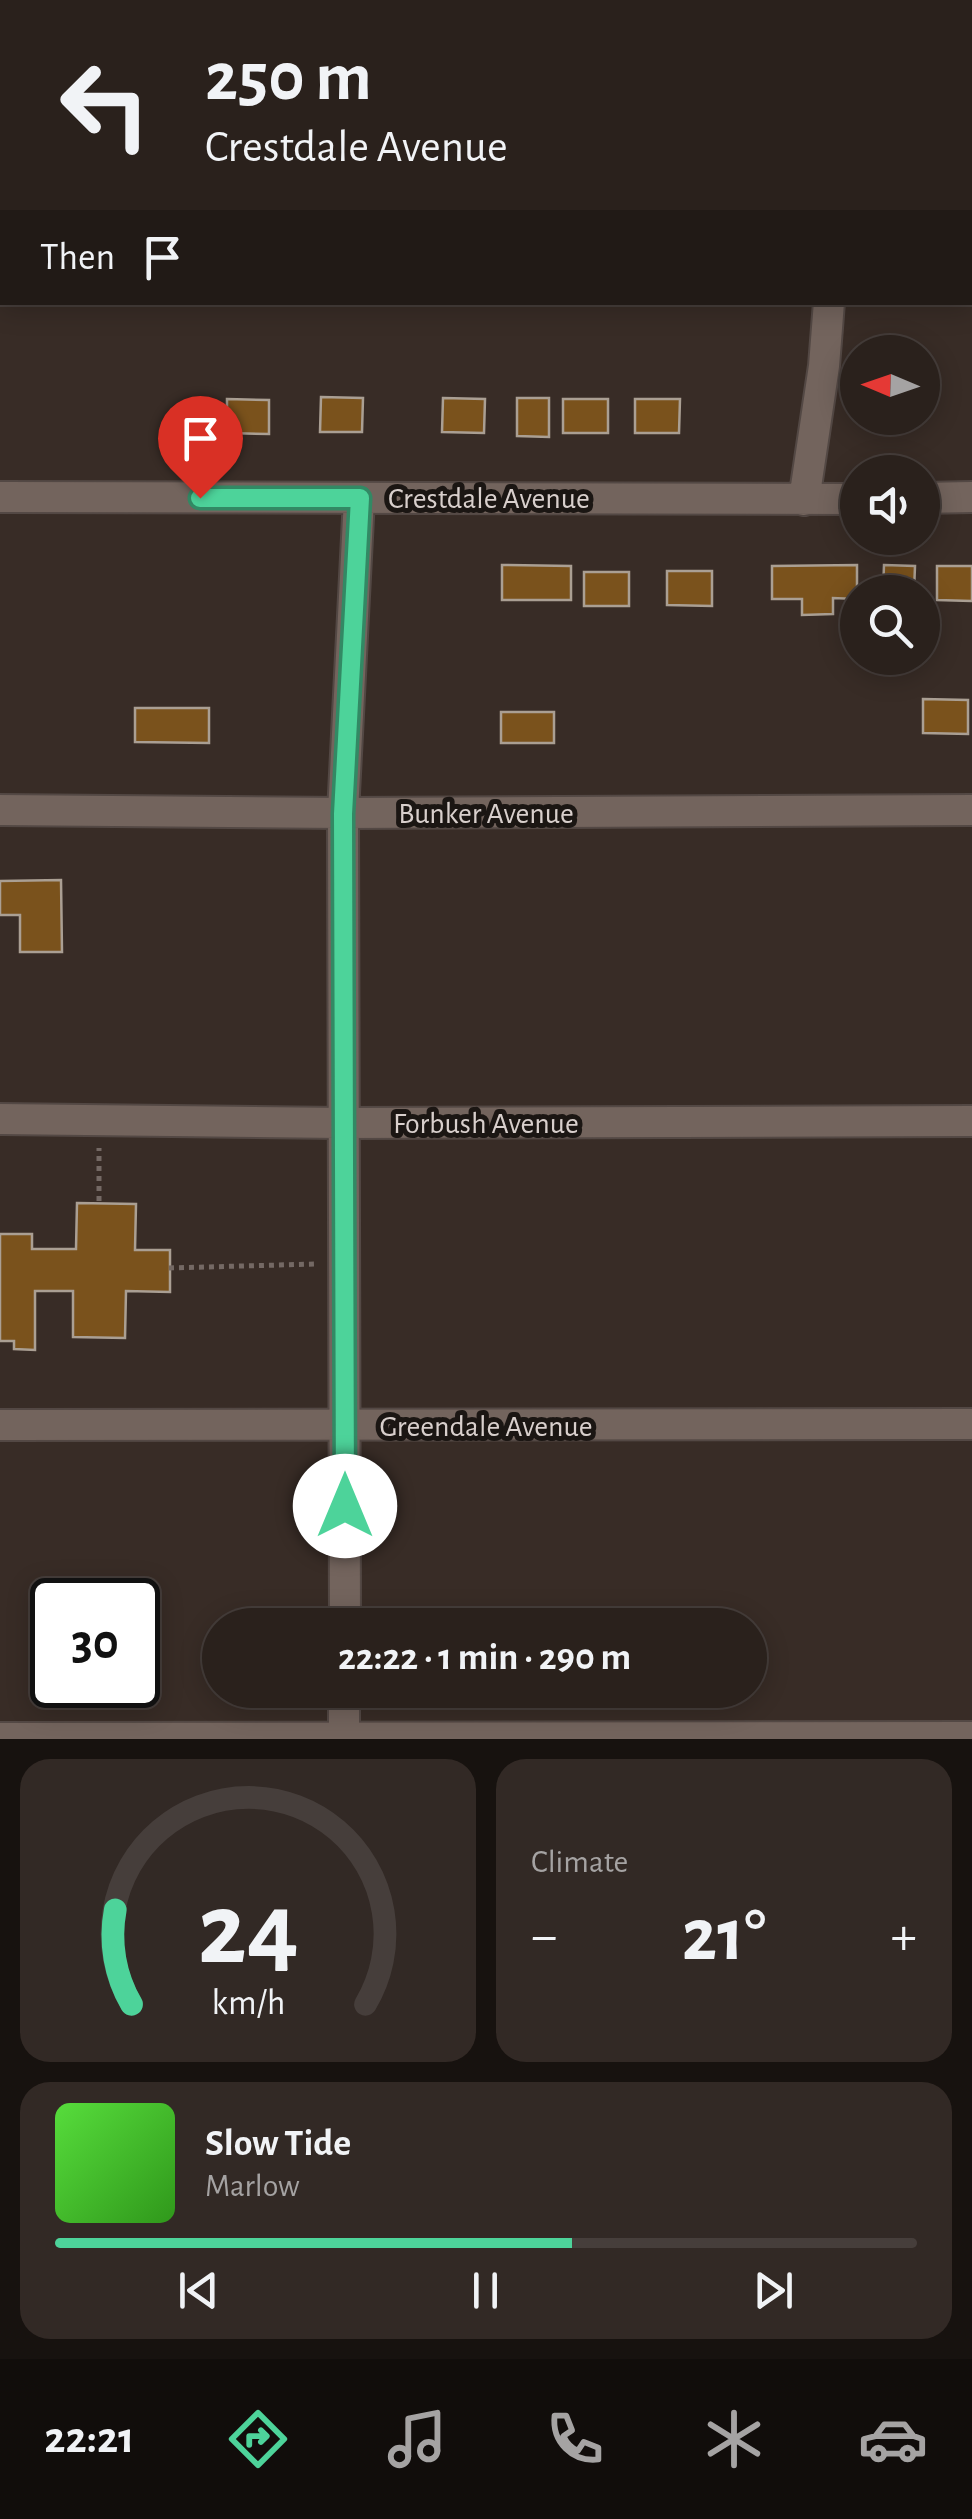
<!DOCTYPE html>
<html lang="en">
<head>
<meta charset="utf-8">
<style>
  body { margin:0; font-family:"Alegreya Sans",sans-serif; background:#322925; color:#f1f3f6; height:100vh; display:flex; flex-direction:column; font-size:38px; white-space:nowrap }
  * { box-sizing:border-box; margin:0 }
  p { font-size:32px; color:#a5a3a3 }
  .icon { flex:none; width:55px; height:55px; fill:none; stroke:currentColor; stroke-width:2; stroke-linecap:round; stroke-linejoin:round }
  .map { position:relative; height:1739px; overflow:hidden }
  .panel { display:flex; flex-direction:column; gap:20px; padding:20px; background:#17120f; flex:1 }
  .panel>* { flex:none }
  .banner { position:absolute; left:0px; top:0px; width:972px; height:305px; box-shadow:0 5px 25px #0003,0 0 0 2px #463e3b; background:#2a211c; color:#f1f3f6; overflow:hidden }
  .needle { width:65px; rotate:272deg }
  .fabs { position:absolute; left:840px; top:335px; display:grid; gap:20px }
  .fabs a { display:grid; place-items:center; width:100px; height:100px; border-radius:50%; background:#2a211c; box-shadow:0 5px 25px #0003,0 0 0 2px #463e3b; font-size:50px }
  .speed { position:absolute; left:30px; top:1578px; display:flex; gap:20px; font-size:50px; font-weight:700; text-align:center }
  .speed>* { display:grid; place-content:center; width:130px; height:130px; border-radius:50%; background:#2a211c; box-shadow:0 5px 25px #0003,0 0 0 2px #463e3b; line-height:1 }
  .speed .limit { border:5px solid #111; border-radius:15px; background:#fff; color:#111 }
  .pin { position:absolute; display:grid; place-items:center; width:85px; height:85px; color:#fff; margin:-102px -42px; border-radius:50% 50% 50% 0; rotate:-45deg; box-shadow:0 0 10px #0007 }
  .pin .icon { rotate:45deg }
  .me { position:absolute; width:110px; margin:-55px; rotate:0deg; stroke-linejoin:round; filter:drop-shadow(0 0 8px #0008) }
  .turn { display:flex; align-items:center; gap:35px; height:210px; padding:0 40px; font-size:45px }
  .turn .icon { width:130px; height:130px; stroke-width:2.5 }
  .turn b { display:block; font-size:70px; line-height:85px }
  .then { display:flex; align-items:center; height:95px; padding:0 40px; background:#0003; gap:20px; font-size:38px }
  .big { font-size:75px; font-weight:700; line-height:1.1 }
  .panel .tile { flex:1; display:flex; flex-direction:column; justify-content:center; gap:15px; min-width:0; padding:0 35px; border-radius:30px; background:#322925 }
  .panel .dial { align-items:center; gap:0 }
  .dial svg { height:260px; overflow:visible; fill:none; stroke:#463e3b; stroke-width:7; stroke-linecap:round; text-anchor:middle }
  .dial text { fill:#f1f3f6; stroke:none }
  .song { display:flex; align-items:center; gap:30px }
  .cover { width:120px; height:120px; border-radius:15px; background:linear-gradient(135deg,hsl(110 70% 55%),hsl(110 70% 35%)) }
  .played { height:10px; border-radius:5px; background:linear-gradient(90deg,#4dd39a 60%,#463e3b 60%) }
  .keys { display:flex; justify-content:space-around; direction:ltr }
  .heat { display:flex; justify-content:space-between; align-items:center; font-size:55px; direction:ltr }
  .panel .tiles { flex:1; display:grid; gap:20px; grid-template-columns:1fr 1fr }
  .tile:last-child { grid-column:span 2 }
  .trip { position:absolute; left:202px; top:1608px; width:565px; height:100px; border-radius:50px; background:#2a211c; box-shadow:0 5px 25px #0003,0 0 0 2px #463e3b; font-weight:700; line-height:100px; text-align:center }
  .tab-bar { display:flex; height:160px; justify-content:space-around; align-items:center; background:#110d0b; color:#a5a3a3 }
  .tab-bar .icon { width:70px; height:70px }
  .tab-bar .active { color:#4dd39a }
  .tab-bar b { font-size:45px; color:#f1f3f6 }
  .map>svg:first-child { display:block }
  .building { fill:#7a521c; stroke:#aa9f93; stroke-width:2.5 }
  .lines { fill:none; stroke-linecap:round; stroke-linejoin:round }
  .street-casing { stroke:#534844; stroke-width:34 }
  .path { stroke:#746964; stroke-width:5; stroke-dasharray:5 5; stroke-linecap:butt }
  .street { stroke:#73645d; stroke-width:30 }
  .route-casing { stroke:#328964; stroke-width:25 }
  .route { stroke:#4dd39a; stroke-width:18 }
  .labels { text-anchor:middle; stroke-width:10; stroke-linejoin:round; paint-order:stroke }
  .street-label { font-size:30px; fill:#d8cfcc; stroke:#1b1613 }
</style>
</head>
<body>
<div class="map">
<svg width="972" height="1739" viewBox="0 0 972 1739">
  <rect width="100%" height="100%" fill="#382c26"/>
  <!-- building -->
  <path class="building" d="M 321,397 L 363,398 L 362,432 L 320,432 Z
    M 443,398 L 485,399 L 484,433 L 442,432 Z
    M 517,398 L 549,398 L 549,437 L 517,436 Z
    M 227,399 L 269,400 L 269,434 L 227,433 Z
    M 563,399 L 608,399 L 608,433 L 563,433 Z
    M 635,399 L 680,399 L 679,433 L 635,433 Z
    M 502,565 L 571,566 L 571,600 L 502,600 Z
    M 857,565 L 857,599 L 833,598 L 833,614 L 802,615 L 802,599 L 772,599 L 772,566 Z
    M 884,565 L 915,566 L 914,592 L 883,592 Z
    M 937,566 L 972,566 L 972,601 L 937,600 Z
    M 667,571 L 712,571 L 712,606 L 667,605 Z
    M 584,572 L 629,572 L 629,606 L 584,606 Z
    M 923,699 L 968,700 L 968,734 L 923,733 Z
    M 135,708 L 209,708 L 209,743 L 135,742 Z
    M 501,712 L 554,712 L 554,743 L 501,743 Z
    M 61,880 L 62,952 L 20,952 L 20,915 L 0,915 L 0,881 Z
    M 77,1203 L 136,1204 L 135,1250 L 170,1250 L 170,1292 L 126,1291 L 125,1338 L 73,1337 L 73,1291 L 35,1291 L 35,1350 L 14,1349 L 14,1341 L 0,1341 L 0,1234 L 32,1234 L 32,1249 L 76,1249 Z"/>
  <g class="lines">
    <defs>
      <path id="street" d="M 836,0 L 836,2
        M 970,188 L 972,188
        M 0,189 L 2,189
        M 0,497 L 858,499
        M 922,498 L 972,497
        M 804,500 L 824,366 L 829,302
        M 0,810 L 343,813 L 972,810
        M 0,1119 L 342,1123 L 972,1121
        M 0,1425 L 972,1424
        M 345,1625 L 343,813 L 359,498
        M 0,1738 L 972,1737
        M 344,1739 L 344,1690"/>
    </defs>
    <!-- street casing -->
    <use href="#street" class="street-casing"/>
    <!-- path -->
    <path class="path" d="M 99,1201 L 99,1148
      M 169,1268 L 316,1264"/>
    <!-- street -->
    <use href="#street" class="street"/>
  </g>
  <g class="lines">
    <defs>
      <path id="route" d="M 200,498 L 360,498 L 343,814 L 345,1506"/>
    </defs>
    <!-- route casing -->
    <use href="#route" class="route-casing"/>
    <!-- route -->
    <use href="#route" class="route"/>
  </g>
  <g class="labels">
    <!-- street labels -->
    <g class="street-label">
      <text x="489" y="508">Crestdale Avenue</text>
      <text x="486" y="823">Bunker Avenue</text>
      <text x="486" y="1133">Forbush Avenue</text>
      <text x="486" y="1436">Greendale Avenue</text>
    </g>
  </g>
</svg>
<div class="fabs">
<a><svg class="needle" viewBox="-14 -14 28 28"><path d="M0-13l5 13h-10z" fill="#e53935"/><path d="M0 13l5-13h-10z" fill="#a5a3a3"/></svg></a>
<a><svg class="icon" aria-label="sound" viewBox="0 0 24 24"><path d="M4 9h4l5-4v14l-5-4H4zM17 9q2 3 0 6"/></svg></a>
<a><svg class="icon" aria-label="search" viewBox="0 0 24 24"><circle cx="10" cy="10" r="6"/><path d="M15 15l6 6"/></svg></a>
</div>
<div class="speed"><div class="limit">30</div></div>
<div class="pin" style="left:200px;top:498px;background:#d93025"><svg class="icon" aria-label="arrive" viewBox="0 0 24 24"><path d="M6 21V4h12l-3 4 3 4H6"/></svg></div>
<svg class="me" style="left:345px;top:1506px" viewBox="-20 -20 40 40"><circle r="19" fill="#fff"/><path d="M0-13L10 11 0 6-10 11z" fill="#4dd39a"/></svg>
<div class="trip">22:22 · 1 min · 290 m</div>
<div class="banner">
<div class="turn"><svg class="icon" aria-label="left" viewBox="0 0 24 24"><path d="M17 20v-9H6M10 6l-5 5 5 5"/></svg><div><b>250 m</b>Crestdale Avenue</div></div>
<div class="then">Then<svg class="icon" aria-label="arrive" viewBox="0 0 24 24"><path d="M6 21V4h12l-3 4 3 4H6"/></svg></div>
</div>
</div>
<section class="panel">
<div class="tiles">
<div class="tile dial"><svg viewBox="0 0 100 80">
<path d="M14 69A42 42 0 1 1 86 69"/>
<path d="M14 69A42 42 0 0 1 9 40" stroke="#4dd39a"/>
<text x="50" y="56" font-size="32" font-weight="700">24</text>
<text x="50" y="72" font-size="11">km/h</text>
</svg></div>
<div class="tile"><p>Climate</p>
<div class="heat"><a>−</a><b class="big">21°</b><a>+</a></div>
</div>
<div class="tile">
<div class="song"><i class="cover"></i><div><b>Slow Tide</b><p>Marlow</p></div></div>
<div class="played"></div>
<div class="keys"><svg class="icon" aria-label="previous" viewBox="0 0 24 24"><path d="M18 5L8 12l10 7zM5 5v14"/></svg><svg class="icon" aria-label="pause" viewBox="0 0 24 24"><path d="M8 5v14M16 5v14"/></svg><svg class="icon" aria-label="next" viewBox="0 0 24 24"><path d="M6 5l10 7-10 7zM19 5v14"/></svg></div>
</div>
</div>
</section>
<nav class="tab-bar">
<b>22:21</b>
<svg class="icon active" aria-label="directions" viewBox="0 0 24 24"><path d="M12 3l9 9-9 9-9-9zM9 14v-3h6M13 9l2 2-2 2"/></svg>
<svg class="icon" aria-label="music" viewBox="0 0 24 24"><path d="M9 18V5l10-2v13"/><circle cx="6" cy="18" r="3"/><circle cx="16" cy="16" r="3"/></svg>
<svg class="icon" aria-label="phone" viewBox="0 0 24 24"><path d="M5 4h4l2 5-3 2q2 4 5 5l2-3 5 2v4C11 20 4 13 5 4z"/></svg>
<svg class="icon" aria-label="climate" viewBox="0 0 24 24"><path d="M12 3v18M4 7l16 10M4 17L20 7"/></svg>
<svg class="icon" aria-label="car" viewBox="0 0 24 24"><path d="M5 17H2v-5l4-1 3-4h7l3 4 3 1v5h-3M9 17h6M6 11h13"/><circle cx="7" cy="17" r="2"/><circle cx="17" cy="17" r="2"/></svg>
</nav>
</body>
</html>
